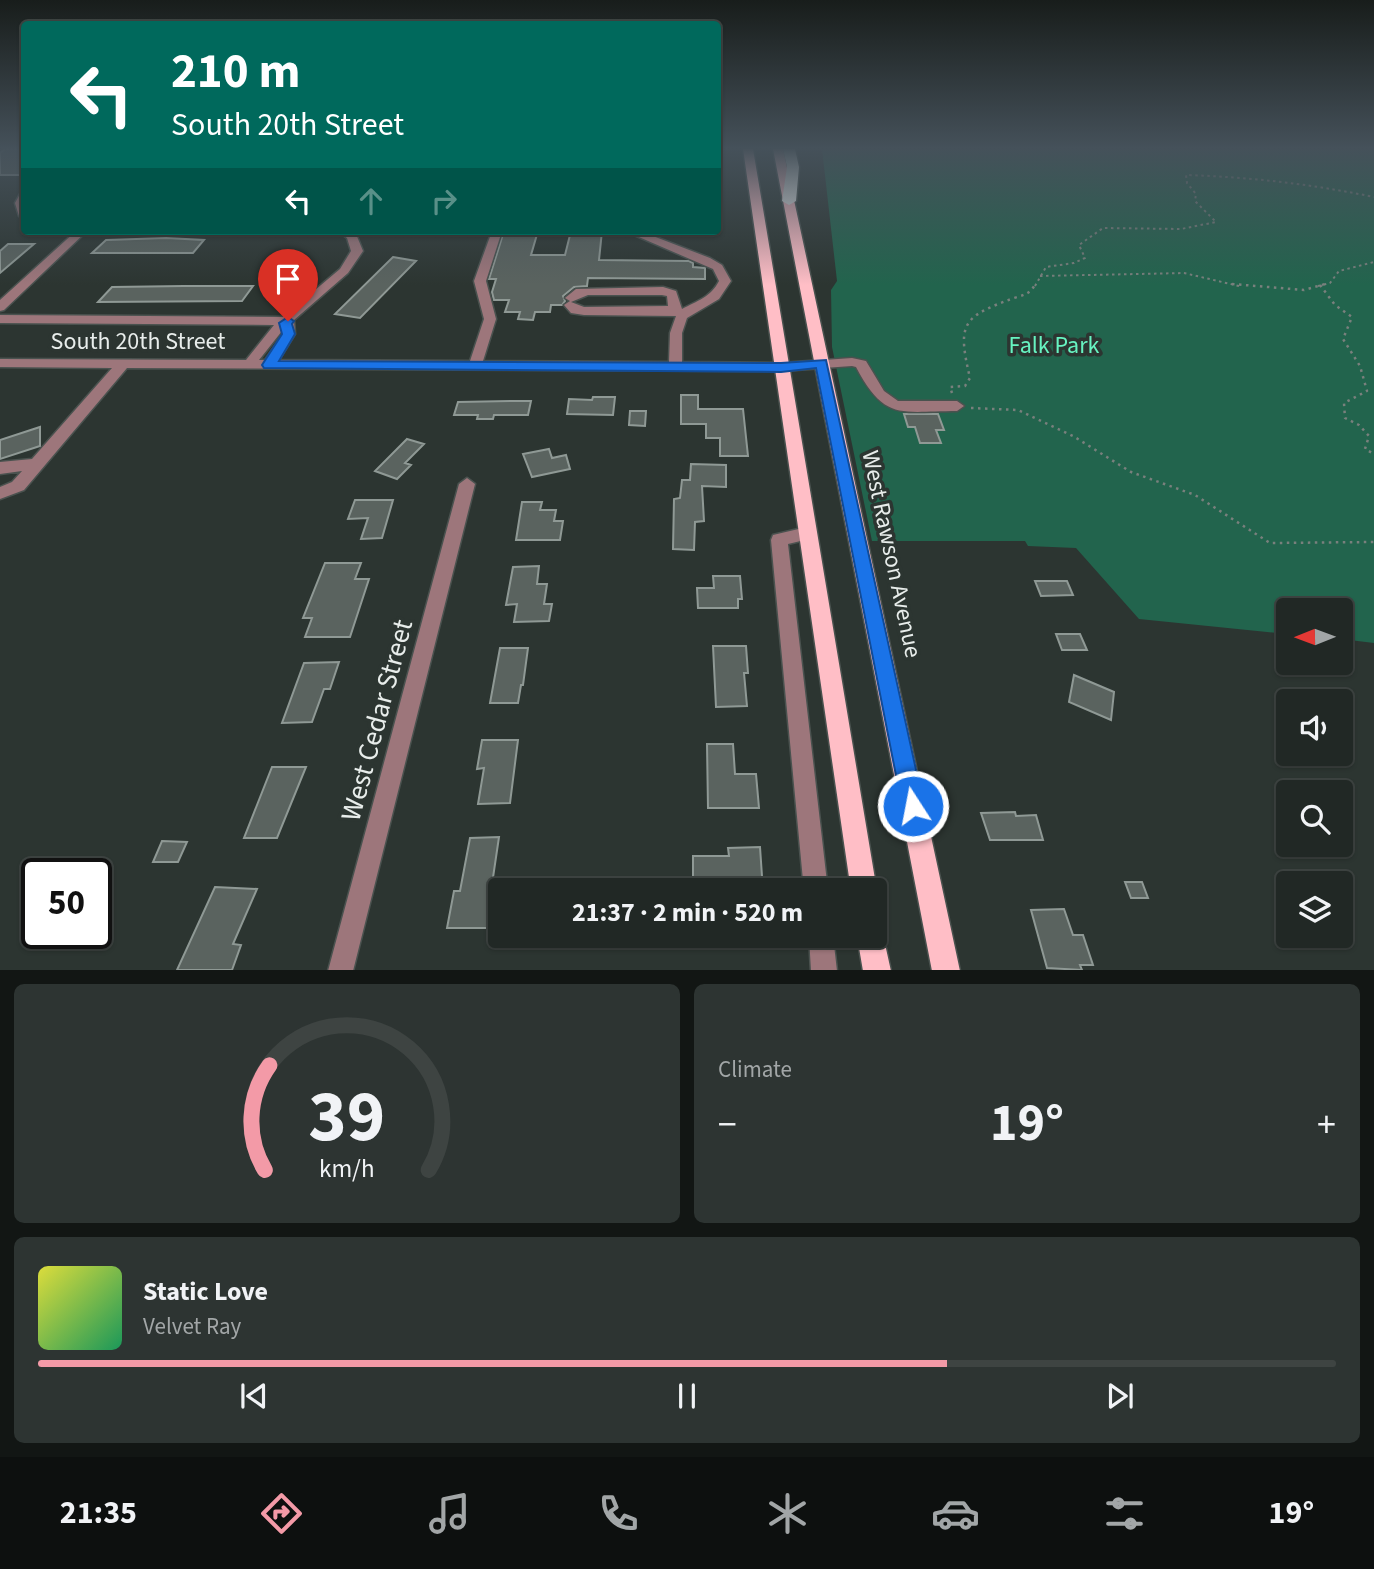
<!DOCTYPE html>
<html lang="en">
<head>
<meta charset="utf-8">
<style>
  body { margin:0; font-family:"Source Sans 3",sans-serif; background:#2d3432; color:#f1f3f6; height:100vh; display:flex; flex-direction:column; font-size:26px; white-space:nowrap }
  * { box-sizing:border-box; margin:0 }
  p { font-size:23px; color:#a2a6a7 }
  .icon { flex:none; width:38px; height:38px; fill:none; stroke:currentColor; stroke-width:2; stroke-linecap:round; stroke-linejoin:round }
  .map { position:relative; height:970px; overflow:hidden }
  .side { display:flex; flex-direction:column; gap:14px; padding:14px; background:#121614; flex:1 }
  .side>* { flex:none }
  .banner { position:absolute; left:21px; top:21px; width:700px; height:214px; border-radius:7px; box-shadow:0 2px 5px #0004,0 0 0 2px #3e4442; background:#00695c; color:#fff; overflow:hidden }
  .needle { width:46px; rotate:269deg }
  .tools { position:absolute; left:1276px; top:598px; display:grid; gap:14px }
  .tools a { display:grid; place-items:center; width:77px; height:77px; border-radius:7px; background:#212825; box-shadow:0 2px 5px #0004,0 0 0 2px #3e4442; font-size:35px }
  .speed { position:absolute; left:21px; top:858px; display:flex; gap:14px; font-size:35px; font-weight:700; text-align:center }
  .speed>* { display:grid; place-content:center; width:91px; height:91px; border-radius:50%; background:#212825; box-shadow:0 2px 5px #0004,0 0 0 2px #3e4442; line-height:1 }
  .speed .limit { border:4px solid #111; border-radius:10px; background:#fff; color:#111 }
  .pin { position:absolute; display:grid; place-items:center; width:60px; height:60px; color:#fff; margin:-72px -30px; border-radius:50% 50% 50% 0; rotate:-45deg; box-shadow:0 0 7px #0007 }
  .pin .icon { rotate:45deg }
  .me { position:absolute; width:77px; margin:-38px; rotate:349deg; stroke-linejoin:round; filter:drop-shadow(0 0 5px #0008) }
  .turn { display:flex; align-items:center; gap:24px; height:147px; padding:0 35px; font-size:32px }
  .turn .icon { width:91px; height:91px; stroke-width:2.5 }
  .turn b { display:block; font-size:49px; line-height:60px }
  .lanes { display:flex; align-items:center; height:66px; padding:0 35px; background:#0003; justify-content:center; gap:35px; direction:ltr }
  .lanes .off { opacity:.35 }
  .big { font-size:52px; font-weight:700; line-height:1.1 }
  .side .tile { flex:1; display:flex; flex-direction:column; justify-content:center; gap:10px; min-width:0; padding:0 24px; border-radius:10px; background:#2d3432 }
  .side .dial { align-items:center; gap:0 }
  .dial svg { height:182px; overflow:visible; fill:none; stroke:#3e4442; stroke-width:7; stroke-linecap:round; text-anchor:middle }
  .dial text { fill:#f1f3f6; stroke:none }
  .song { display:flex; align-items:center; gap:21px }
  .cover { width:84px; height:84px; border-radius:10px; background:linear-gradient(135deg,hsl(60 70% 55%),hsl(150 70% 35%)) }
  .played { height:7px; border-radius:4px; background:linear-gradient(90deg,#f39aa7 70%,#3e4442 70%) }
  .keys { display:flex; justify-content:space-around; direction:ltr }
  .heat { display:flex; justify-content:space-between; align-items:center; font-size:38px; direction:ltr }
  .side .tiles { flex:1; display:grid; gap:14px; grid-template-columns:1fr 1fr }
  .tile:last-child { grid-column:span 2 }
  .trip { position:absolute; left:488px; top:878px; width:399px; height:70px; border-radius:7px; background:#212825; box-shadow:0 2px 5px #0004,0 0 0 2px #3e4442; font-weight:700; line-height:70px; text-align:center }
  .tabs { display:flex; height:112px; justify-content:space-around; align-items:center; background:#0d100f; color:#a2a6a7 }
  .tabs .icon { width:49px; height:49px }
  .tabs .selected { color:#f39aa7 }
  .tabs b { font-size:32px; color:#f1f3f6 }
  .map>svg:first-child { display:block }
  .green { fill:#22644d }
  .building { fill:#5a635f; stroke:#8f9995; stroke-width:2 }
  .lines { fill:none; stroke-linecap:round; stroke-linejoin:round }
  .minor-casing { stroke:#4a524f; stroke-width:3 }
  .major-casing { stroke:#4a524f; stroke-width:3 }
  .highway-casing { stroke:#4a524f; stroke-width:3 }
  .path-far1 { stroke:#79807d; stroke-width:2; stroke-dasharray:2.5 3.5; stroke-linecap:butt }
  .path { stroke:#79807d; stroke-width:2.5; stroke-dasharray:2.5 4.5; stroke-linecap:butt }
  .minor { fill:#9d767b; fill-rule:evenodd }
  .major { fill:#ffbec6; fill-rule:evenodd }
  .highway { fill:#f1f1f1; fill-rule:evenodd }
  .route { fill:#1a73e8; stroke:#114b97; stroke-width:2 }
  .labels { text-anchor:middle; stroke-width:7; stroke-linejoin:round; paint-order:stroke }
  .street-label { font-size:24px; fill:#e8edeb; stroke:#2c3531 }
  .park-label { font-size:24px; fill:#67f3c1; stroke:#2c3531 }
  .near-street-label { font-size:28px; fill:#e8edeb; stroke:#2c3531 }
</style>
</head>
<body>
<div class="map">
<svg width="1374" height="971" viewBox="0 0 1374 971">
  <rect width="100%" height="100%" fill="#2c3531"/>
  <!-- green -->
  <path class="green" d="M 822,149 L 1374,149 L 1374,643 L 1341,639 L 1340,611 L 1288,611 L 1288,634 L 1139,619 L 1076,548 L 1028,546 L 1025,541 L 872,541 L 832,347 L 831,290 L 837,281 Z"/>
  <!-- building -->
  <path class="building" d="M 5,149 L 24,149 L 24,175 L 0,175 L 0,153 Z
    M 504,231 L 538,231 L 531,255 L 565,255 L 571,231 L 602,231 L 599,260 L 689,261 L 693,263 L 693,267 L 705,268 L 705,279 L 588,278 L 587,286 L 574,287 L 563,296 L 565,301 L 562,305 L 551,305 L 550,312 L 535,312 L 533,320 L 518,319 L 520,312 L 505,312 L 509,300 L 494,300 L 492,292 L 496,279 L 489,279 Z
    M 166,238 L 204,240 L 193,253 L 92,253 L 106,240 Z
    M 8,244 L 34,244 L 0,273 L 0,251 Z
    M 393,257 L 416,261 L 360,318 L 335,314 Z
    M 184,286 L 253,286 L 242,301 L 98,302 L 112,287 Z
    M 681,395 L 698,395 L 698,409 L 743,409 L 748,456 L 720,456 L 720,438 L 706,438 L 706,424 L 681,424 Z
    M 593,397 L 615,397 L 613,415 L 567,414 L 569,399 L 592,400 Z
    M 513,401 L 531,401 L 528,415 L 494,415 L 493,419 L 477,419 L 478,415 L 454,415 L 458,402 Z
    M 630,411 L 646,411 L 645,426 L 629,425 Z
    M 904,414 L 938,414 L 944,430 L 936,430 L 941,443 L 920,443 L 915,427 L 908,427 Z
    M 40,427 L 40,446 L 0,459 L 0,440 Z
    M 407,439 L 424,444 L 405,463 L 411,465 L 397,479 L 375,471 Z
    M 549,449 L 552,458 L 566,455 L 570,469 L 532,477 L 523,454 Z
    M 691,464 L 726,465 L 726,487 L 702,486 L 704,521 L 695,522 L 694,550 L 673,549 L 674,499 L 680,498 L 682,480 L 690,480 Z
    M 355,500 L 393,500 L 382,538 L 361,539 L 368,518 L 348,519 Z
    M 522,502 L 542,502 L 540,510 L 556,510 L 554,521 L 563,521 L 560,540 L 516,540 Z
    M 325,563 L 361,563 L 355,579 L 369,579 L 350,637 L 305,637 L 312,618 L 303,618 Z
    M 539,566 L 537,584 L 547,584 L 544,604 L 552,604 L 549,621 L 514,622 L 517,604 L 506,605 L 513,567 Z
    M 713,576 L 740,576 L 742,599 L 738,599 L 738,608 L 698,608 L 697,588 L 714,588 Z
    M 1035,581 L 1067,581 L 1073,595 L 1041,596 Z
    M 1056,634 L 1080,634 L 1087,650 L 1062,650 Z
    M 713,646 L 746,646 L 748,673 L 744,673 L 747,706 L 716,707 Z
    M 500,648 L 528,648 L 523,685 L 521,685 L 518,703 L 490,703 Z
    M 339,662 L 330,689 L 324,689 L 312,722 L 282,723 L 304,663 Z
    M 1074,675 L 1114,692 L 1111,720 L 1069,702 Z
    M 482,740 L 518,740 L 510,803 L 478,804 L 484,768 L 477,769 Z
    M 707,744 L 733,744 L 735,774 L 756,774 L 759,808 L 708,808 Z
    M 272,767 L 306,767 L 277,838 L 244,838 Z
    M 1015,812 L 1016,816 L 1036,815 L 1043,840 L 990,840 L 981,813 Z
    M 499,837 L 491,891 L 500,891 L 495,928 L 447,928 L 454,891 L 460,891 L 470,838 Z
    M 162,841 L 187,842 L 178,862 L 153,862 Z
    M 760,847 L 763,891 L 730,891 L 730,879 L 693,879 L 693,856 L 729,856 L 728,848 Z
    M 1125,882 L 1142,882 L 1148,898 L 1131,898 Z
    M 215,887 L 257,889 L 233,944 L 241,945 L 232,970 L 177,970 Z
    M 1064,909 L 1073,935 L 1083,935 L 1093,965 L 1080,965 L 1082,970 L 1047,968 L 1031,910 Z"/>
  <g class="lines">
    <defs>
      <path id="minor" d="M 24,193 L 24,219 L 19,216 L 15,203 L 20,194 Z
        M 76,231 L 87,231 L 4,310 L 0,311 L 0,300 Z
        M 338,231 L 356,234 L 363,251 L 348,273 L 294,320 L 295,334 L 279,360 L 470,361 L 484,319 L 474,281 L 492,231 L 502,231 L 486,281 L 496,319 L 483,361 L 669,362 L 670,333 L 676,316 L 584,315 L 571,313 L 564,305 L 570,301 L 565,298 L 576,289 L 663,287 L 676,291 L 682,309 C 697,301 711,297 719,281 L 713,269 L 625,231 L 640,231 L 710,258 L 722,265 L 731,281 L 719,299 L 687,318 L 682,333 L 682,362 L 781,363 L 852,358 L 866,361 L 884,391 L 898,401 L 957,401 L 964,406 L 957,411 C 901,411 885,422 856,367 L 852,366 L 781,371 L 127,368 L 24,490 L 0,499 L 0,487 L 12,482 L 22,471 L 0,474 L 0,462 L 32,459 L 112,368 L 0,367 L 0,359 L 246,360 L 274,325 L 0,323 L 0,315 L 283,317 L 340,269 L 351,251 L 347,238 ZM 588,295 L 662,295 L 667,296 L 668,306 L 584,307 L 571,302 ZM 282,331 L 283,334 L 265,360 L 259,360 Z
        M 467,478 L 475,484 L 353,971 L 328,971 L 459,484 Z
        M 807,527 L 813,528 L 815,533 L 813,538 L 788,544 L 828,891 L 804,891 L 771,540 L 773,535 Z
        M 809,936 L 833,936 L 837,971 L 811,971 Z"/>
      <path id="major" d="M 743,149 L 753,149 L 877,891 L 875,896 L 875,891 L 851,891 Z
        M 773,149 L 783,149 L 960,971 L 932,971 Z
        M 875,924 L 881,926 L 891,971 L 863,971 L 857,936 L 875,936 Z"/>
      <path id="highway" d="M 783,149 L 795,149 L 799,167 L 796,201 L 789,205 L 782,201 L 787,167 Z"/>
    </defs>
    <!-- minor casing -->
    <use href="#minor" class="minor-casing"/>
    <!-- major casing -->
    <use href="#major" class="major-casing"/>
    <!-- highway casing -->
    <use href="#highway" class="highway-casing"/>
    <!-- path-far1 -->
    <path class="path-far1" d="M 1040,276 L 1184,273 L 1239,286
      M 1035,286 L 1046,267 L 1074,263 L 1085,258 L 1079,245 L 1103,228 L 1181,229 L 1216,222 L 1195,201 L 1196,194 L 1187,183 L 1186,175 C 1250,177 1311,184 1374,197
      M 1318,286 L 1330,283 L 1339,271 L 1374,262"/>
    <!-- path -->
    <path class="path" d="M 1232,284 L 1304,290 L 1325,284
      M 1320,285 L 1335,305 L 1352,317 L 1343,339 L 1360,366 L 1367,391 L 1344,403 L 1345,418 L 1359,425 L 1369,436 L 1365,449 L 1374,454
      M 952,393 L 950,387 L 965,386 L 970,378 C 957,323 962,317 1014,298 C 1023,295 1031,294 1035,284
      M 971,408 L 1018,410 L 1073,436 L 1131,472 L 1195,495 L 1270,543 L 1374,542"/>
    <!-- minor -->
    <use href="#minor" class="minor"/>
    <!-- major -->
    <use href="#major" class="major"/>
    <!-- highway -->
    <use href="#highway" class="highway"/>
  </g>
  <!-- sky -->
  <linearGradient id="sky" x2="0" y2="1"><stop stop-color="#181d1b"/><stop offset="0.52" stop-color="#45515a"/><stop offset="1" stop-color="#45515a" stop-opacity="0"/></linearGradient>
  <rect width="1374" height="285" fill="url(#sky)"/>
  <!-- route -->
  <path class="route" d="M 288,317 L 294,321 L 292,324 L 295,334 L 279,361 L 781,363 L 826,360 L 924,806 L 921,813 L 913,817 L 905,813 L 902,806 L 816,368 L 781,372 L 264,368 L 262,365 L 282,334 L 279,323 Z"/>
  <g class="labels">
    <!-- street labels -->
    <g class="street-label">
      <text x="138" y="349">South 20th Street</text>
      <text transform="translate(892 554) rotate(78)" y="8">West Rawson Avenue</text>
    </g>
    <!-- park labels -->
    <g class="park-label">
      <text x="1054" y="353">Falk Park</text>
    </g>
    <!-- near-street labels -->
    <g class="near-street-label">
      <text transform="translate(376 720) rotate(-75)" y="10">West Cedar Street</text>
    </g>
  </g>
</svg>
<div class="tools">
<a><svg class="needle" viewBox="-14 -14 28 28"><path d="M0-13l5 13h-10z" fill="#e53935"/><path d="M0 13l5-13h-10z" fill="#a2a6a7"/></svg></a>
<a><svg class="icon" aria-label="sound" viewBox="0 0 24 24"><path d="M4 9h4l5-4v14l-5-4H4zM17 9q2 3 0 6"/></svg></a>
<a><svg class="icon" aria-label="search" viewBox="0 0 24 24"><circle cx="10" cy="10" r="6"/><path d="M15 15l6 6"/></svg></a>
<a><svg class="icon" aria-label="layers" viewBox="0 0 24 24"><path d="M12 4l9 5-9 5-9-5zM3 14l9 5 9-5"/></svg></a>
</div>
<div class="speed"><div class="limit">50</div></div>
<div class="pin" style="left:288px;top:321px;background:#d93025"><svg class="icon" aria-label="arrive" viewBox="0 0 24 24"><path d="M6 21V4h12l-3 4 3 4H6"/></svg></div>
<svg class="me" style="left:913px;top:806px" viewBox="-20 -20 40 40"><circle r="17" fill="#1a73e8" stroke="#fff" stroke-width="3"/><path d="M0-11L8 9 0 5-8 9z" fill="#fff"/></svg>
<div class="trip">21:37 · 2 min · 520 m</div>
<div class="banner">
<div class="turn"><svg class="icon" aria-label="left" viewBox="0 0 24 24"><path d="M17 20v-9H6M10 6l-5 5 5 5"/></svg><div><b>210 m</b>South 20th Street</div></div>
<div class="lanes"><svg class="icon" aria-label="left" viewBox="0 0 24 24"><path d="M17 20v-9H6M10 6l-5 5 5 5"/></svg><svg class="icon off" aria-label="ahead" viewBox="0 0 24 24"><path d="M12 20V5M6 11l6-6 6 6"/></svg><svg class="icon off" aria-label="right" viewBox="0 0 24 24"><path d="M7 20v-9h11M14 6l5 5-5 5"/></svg></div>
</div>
</div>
<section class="side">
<div class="tiles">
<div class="tile dial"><svg viewBox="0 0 100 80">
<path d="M14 69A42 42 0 1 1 86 69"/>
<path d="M14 69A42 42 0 0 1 16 23" stroke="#f39aa7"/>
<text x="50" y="56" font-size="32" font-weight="700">39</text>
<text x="50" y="72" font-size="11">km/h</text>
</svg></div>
<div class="tile"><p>Climate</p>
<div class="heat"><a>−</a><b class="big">19°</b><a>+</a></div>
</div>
<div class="tile">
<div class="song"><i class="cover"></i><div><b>Static Love</b><p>Velvet Ray</p></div></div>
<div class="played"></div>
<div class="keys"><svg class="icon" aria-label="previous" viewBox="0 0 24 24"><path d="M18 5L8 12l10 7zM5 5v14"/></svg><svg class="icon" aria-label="pause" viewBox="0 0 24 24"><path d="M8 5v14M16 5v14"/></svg><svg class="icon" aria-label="next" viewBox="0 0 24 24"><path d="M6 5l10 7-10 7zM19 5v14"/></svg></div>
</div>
</div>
</section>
<nav class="tabs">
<b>21:35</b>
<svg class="icon selected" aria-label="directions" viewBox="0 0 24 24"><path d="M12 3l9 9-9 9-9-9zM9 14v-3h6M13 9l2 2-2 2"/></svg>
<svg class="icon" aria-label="music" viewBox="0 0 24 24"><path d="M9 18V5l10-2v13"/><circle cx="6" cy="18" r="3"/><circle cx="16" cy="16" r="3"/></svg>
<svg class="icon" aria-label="phone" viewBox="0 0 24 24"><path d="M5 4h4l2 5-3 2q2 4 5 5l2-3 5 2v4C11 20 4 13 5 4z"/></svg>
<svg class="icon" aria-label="climate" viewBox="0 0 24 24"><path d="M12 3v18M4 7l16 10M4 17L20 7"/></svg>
<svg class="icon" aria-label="car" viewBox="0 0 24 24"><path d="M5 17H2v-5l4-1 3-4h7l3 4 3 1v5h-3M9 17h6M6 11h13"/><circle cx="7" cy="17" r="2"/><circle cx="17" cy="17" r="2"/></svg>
<svg class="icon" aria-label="filters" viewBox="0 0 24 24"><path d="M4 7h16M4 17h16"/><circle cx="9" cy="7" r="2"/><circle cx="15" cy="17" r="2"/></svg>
<b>19°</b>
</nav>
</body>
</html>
